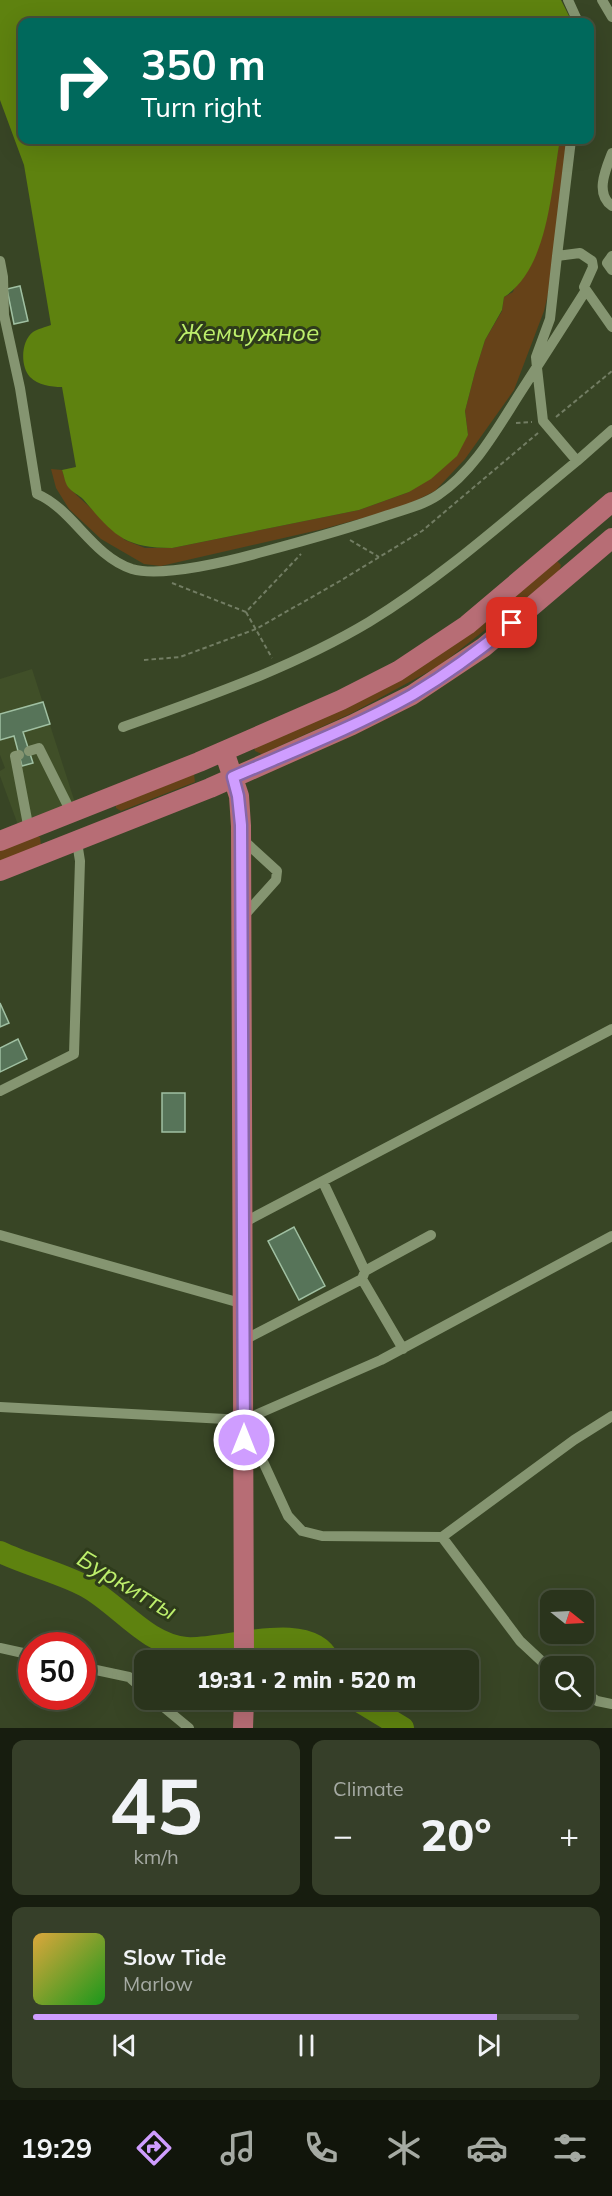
<!DOCTYPE html>
<html lang="en">
<head>
<meta charset="utf-8">
<style>
  body { margin:0; font-family:Mulish,sans-serif; background:#363f29; color:#f1f3f6; height:100vh; display:flex; flex-direction:column; font-size:22px; white-space:nowrap }
  * { box-sizing:border-box; margin:0 }
  p { font-size:20px; color:#a5aaa3 }
  .icon { flex:none; width:33px; height:33px; fill:none; stroke:currentColor; stroke-width:2; stroke-linecap:round; stroke-linejoin:round }
  .map { position:relative; height:1728px; overflow:hidden }
  .details { display:flex; flex-direction:column; gap:12px; padding:12px; background:#171d0f; flex:1 }
  .details>* { flex:none }
  .top-card { position:absolute; left:18px; top:18px; width:576px; height:126px; border-radius:12px; box-shadow:0 6px 24px #0002,0 0 0 2px #464f3b; background:#00695c; color:#fff; overflow:hidden }
  .needle { width:39px; rotate:108deg }
  .fabs { position:absolute; left:540px; top:1590px; display:grid; gap:12px }
  .fabs a { display:grid; place-items:center; width:54px; height:54px; border-radius:12px; background:#2a341c; box-shadow:0 6px 24px #0002,0 0 0 2px #464f3b; font-size:30px }
  .speed { position:absolute; left:18px; top:1632px; display:flex; gap:12px; font-size:30px; font-weight:700; text-align:center }
  .speed>* { display:grid; place-content:center; width:78px; height:78px; border-radius:50%; background:#2a341c; box-shadow:0 6px 24px #0002,0 0 0 2px #464f3b; line-height:1 }
  .speed .limit { border:9px solid #d22; background:#fff; color:#111 }
  .pin { position:absolute; display:grid; place-items:center; width:51px; height:51px; color:#fff; margin:-26px; border-radius:12px; box-shadow:0 3px 9px #0006 }
  .me { position:absolute; width:66px; margin:-33px; rotate:0deg; stroke-linejoin:round; filter:drop-shadow(0 0 4px #0008) }
  .turn { display:flex; align-items:center; gap:21px; height:126px; padding:0 24px; font-size:27px }
  .turn .icon { width:78px; height:78px; stroke-width:2.5 }
  .turn b { display:block; font-size:42px; line-height:51px }
  .big { font-size:45px; font-weight:800; line-height:1.1 }
  .details .widget { flex:1; display:flex; flex-direction:column; justify-content:center; gap:9px; min-width:0; padding:0 21px; border-radius:12px; background:#363f29 }
  .details .dial { align-items:center; gap:0 }
  .dial b { font-size:78px; line-height:1 }
  .song { display:flex; align-items:center; gap:18px }
  .cover { width:72px; height:72px; border-radius:9px; background:linear-gradient(135deg,hsl(40 70% 55%),hsl(120 70% 35%)) }
  .played { height:6px; border-radius:3px; background:linear-gradient(90deg,#cf9dff 85%,#464f3b 85%) }
  .keys { display:flex; justify-content:space-around; direction:ltr }
  .heat { display:flex; justify-content:space-between; align-items:center; font-size:33px; direction:ltr }
  .details .tiles { flex:1; display:grid; gap:12px; grid-template-columns:1fr 1fr }
  .widget:last-child { grid-column:span 2 }
  .trip { position:absolute; left:134px; top:1650px; width:345px; height:60px; border-radius:12px; background:#2a341c; box-shadow:0 6px 24px #0002,0 0 0 2px #464f3b; font-weight:800; line-height:60px; text-align:center }
  .tabs { display:flex; height:96px; justify-content:space-around; align-items:center; background:#11150b; color:#a5aaa3 }
  .tabs .icon { width:42px; height:42px }
  .tabs .active { color:#cf9dff }
  .tabs b { font-size:27px; color:#f1f3f6 }
  .map>svg:first-child { display:block }
  .built { fill:#404f28 }
  .green { fill:#664218 }
  .water { fill:#5e820f }
  .lines { fill:none; stroke-linecap:round; stroke-linejoin:round }
  .river { stroke:#5e820f; stroke-width:22 }
  .building { fill:#577459; stroke:#a0c0a2; stroke-width:1.5 }
  .path { stroke:#727d63; stroke-width:2; stroke-dasharray:4.5 3; stroke-linecap:butt }
  .minor { stroke:#859571; stroke-width:10 }
  .major { stroke:#b76d75; stroke-width:20 }
  .route-casing { stroke:#8766a6; stroke-width:15 }
  .route { stroke:#cf9dff; stroke-width:10 }
  .labels { text-anchor:middle; stroke-width:6; stroke-linejoin:round; paint-order:stroke }
  .water-label { font-size:24px; font-style:italic; fill:#bdef6c; stroke:#2e3b1b }
</style>
</head>
<body>
<div class="map">
<svg width="612" height="1728" viewBox="0 0 612 1728">
  <rect width="100%" height="100%" fill="#384525"/>
  <!-- built -->
  <path class="built" d="M 32,669 L 78,812 L 21,833 L 0,776 L 0,771 L 5,768 L 0,755 L 0,679 Z"/>
  <!-- green -->
  <path class="green" d="M 560,140 L 571,140 L 557,256 L 544,311 L 514,390 L 465,459 L 435,491 L 403,507 L 323,529 L 161,566 L 144,564 L 101,539 L 69,509 L 56,488 L 51,469 L 62,470 L 68,487 L 125,540 L 145,548 L 172,548 L 359,510 L 409,492 L 468,435 L 465,411 L 475,372 L 485,340 L 502,311 L 504,297 L 513,292 L 554,172 Z
    M 557,561 L 561,565 L 559,572 L 439,666 L 352,713 L 262,754 L 255,751 L 254,747 L 345,703 Z
    M 194,774 L 195,782 L 121,811 L 116,808 L 116,805 Z
    M 35,836 L 40,837 L 41,845 L 0,864 L 0,851 Z"/>
  <!-- water -->
  <path class="water" d="M 0,0 L 561,0 L 572,22 L 22,22 L 22,140 L 560,140 C 551,188 549,268 504,297 L 502,310 L 485,340 L 475,372 L 465,411 L 468,435 L 457,456 L 431,479 L 409,492 L 359,510 L 172,548 C 123,548 113,534 83,499 C 79,495 72,492 68,487 C 65,483 64,475 62,470 L 76,467 L 62,387 C 51,387 38,385 30,377 C 20,366 21,341 33,332 C 37,329 46,327 51,325 L 24,165 L 0,100 Z"/>
  <g class="lines">
    <!-- river -->
    <path class="river" d="M 0,1552 C 27,1565 58,1572 85,1586 C 119,1604 145,1644 186,1648 C 223,1651 309,1618 329,1660
      M 357,1700 L 403,1728"/>
  </g>
  <!-- building -->
  <path class="building" d="M 20,286 L 28,321 L 14,324 L 7,289 Z
    M 43,702 L 50,724 L 23,732 L 33,763 L 22,766 L 14,736 L 0,740 L 0,714 Z
    M 0,1003 L 9,1023 L 0,1027 Z
    M 18,1039 L 27,1059 L 0,1072 L 0,1048 Z
    M 162,1093 L 185,1093 L 185,1132 L 162,1132 Z
    M 294,1227 L 325,1286 L 299,1300 L 268,1241 Z"/>
  <g class="lines">
    <!-- path -->
    <path class="path" d="M 556,417 L 612,371
      M 516,423 L 532,422
      M 350,540 L 379,557
      M 172,583 L 246,612 L 301,554
      M 246,612 L 272,658
      M 144,660 L 180,657 L 256,629 L 340,581 L 422,531 L 538,433"/>
    <!-- minor -->
    <path class="minor" d="M 568,0 L 578,22
      M 602,0 L 612,17
      M 571,140 L 557,256 L 580,253 L 592,261 L 593,267 L 584,287 L 612,327
      M 612,153 C 605,171 595,194 612,206
      M 557,256 L 550,319 L 536,357 L 537,368 L 543,421 L 577,461 L 612,430
      M 612,256 L 607,263 L 612,270
      M 0,261 L 3,277 L 4,315 L 20,388 L 37,494 C 73,509 92,556 132,569 C 163,578 234,560 266,551 C 307,540 347,529 388,515 C 404,510 423,505 438,495 C 474,471 497,429 520,393 C 542,359 564,325 586,290
      M 123,727 C 206,697 292,668 369,622 C 444,576 509,517 577,461
      M 29,751 L 39,748 L 72,814
      M 19,755 L 15,756 L 29,830
      M 241,838 L 277,871 L 276,880 L 242,918
      M 0,1091 L 74,1054 L 80,861 L 77,842
      M 323,1182 L 365,1271 L 362,1279
      M 243,1223 L 612,1029
      M 0,1235 L 244,1304
      M 365,1271 L 431,1235
      M 244,1340 L 362,1279 L 403,1349
      M 0,1407 L 244,1420 L 381,1360 L 612,1236
      M 248,1429 L 288,1516 L 302,1531 L 322,1536 L 442,1537 L 574,1440 L 612,1416
      M 442,1537 L 520,1641 L 550,1669
      M 0,1648 L 32,1655
      M 82,1667 L 129,1677 L 144,1690
      M 584,1692 L 597,1701 L 612,1704
      M 155,1700 L 189,1728"/>
    <!-- major -->
    <path class="major" d="M 224,751 L 239,796 L 241,826 L 244,1660
      M 0,841 L 199,762 L 341,700 L 398,671 L 467,625 L 612,502
      M 0,871 L 210,788 L 352,725 L 412,695 L 484,647 L 612,538
      M 243,1728 L 244,1700"/>
  </g>
  <g class="lines">
    <defs>
      <path id="route" d="M 244,1440 L 241,825 L 238,796 L 233,777 C 293,751 355,727 412,695 C 447,674 481,649 512,623"/>
    </defs>
    <!-- route casing -->
    <use href="#route" class="route-casing"/>
    <!-- route -->
    <use href="#route" class="route"/>
  </g>
  <g class="labels">
    <!-- water labels -->
    <g class="water-label">
      <text x="249" y="341">Жемчужное</text>
      <text transform="translate(127 1585) rotate(31)" y="8">Буркитты</text>
    </g>
  </g>
</svg>
<div class="fabs">
<a><svg class="needle" viewBox="-14 -14 28 28"><path d="M0-13l5 13h-10z" fill="#e53935"/><path d="M0 13l5-13h-10z" fill="#a5aaa3"/></svg></a>
<a><svg class="icon" aria-label="search" viewBox="0 0 24 24"><circle cx="10" cy="10" r="6"/><path d="M15 15l6 6"/></svg></a>
</div>
<div class="speed"><div class="limit">50</div></div>
<div class="pin" style="left:512px;top:623px;background:#d93025"><svg class="icon" aria-label="arrive" viewBox="0 0 24 24"><path d="M6 21V4h12l-3 4 3 4H6"/></svg></div>
<svg class="me" style="left:244px;top:1440px" viewBox="-20 -20 40 40"><circle r="17" fill="#cf9dff" stroke="#fff" stroke-width="3"/><path d="M0-11L8 9 0 5-8 9z" fill="#fff"/></svg>
<div class="trip">19:31 · 2 min · 520 m</div>
<div class="top-card">
<div class="turn"><svg class="icon" aria-label="right" viewBox="0 0 24 24"><path d="M7 20v-9h11M14 6l5 5-5 5"/></svg><div><b>350 m</b>Turn right</div></div>
</div>
</div>
<section class="details">
<div class="tiles">
<div class="widget dial"><b>45</b><p>km/h</p></div>
<div class="widget"><p>Climate</p>
<div class="heat"><a>−</a><b class="big">20°</b><a>+</a></div>
</div>
<div class="widget">
<div class="song"><i class="cover"></i><div><b>Slow Tide</b><p>Marlow</p></div></div>
<div class="played"></div>
<div class="keys"><svg class="icon" aria-label="previous" viewBox="0 0 24 24"><path d="M18 5L8 12l10 7zM5 5v14"/></svg><svg class="icon" aria-label="pause" viewBox="0 0 24 24"><path d="M8 5v14M16 5v14"/></svg><svg class="icon" aria-label="next" viewBox="0 0 24 24"><path d="M6 5l10 7-10 7zM19 5v14"/></svg></div>
</div>
</div>
</section>
<nav class="tabs">
<b>19:29</b>
<svg class="icon active" aria-label="directions" viewBox="0 0 24 24"><path d="M12 3l9 9-9 9-9-9zM9 14v-3h6M13 9l2 2-2 2"/></svg>
<svg class="icon" aria-label="music" viewBox="0 0 24 24"><path d="M9 18V5l10-2v13"/><circle cx="6" cy="18" r="3"/><circle cx="16" cy="16" r="3"/></svg>
<svg class="icon" aria-label="phone" viewBox="0 0 24 24"><path d="M5 4h4l2 5-3 2q2 4 5 5l2-3 5 2v4C11 20 4 13 5 4z"/></svg>
<svg class="icon" aria-label="climate" viewBox="0 0 24 24"><path d="M12 3v18M4 7l16 10M4 17L20 7"/></svg>
<svg class="icon" aria-label="car" viewBox="0 0 24 24"><path d="M5 17H2v-5l4-1 3-4h7l3 4 3 1v5h-3M9 17h6M6 11h13"/><circle cx="7" cy="17" r="2"/><circle cx="17" cy="17" r="2"/></svg>
<svg class="icon" aria-label="filters" viewBox="0 0 24 24"><path d="M4 7h16M4 17h16"/><circle cx="9" cy="7" r="2"/><circle cx="15" cy="17" r="2"/></svg>
</nav>
</body>
</html>
